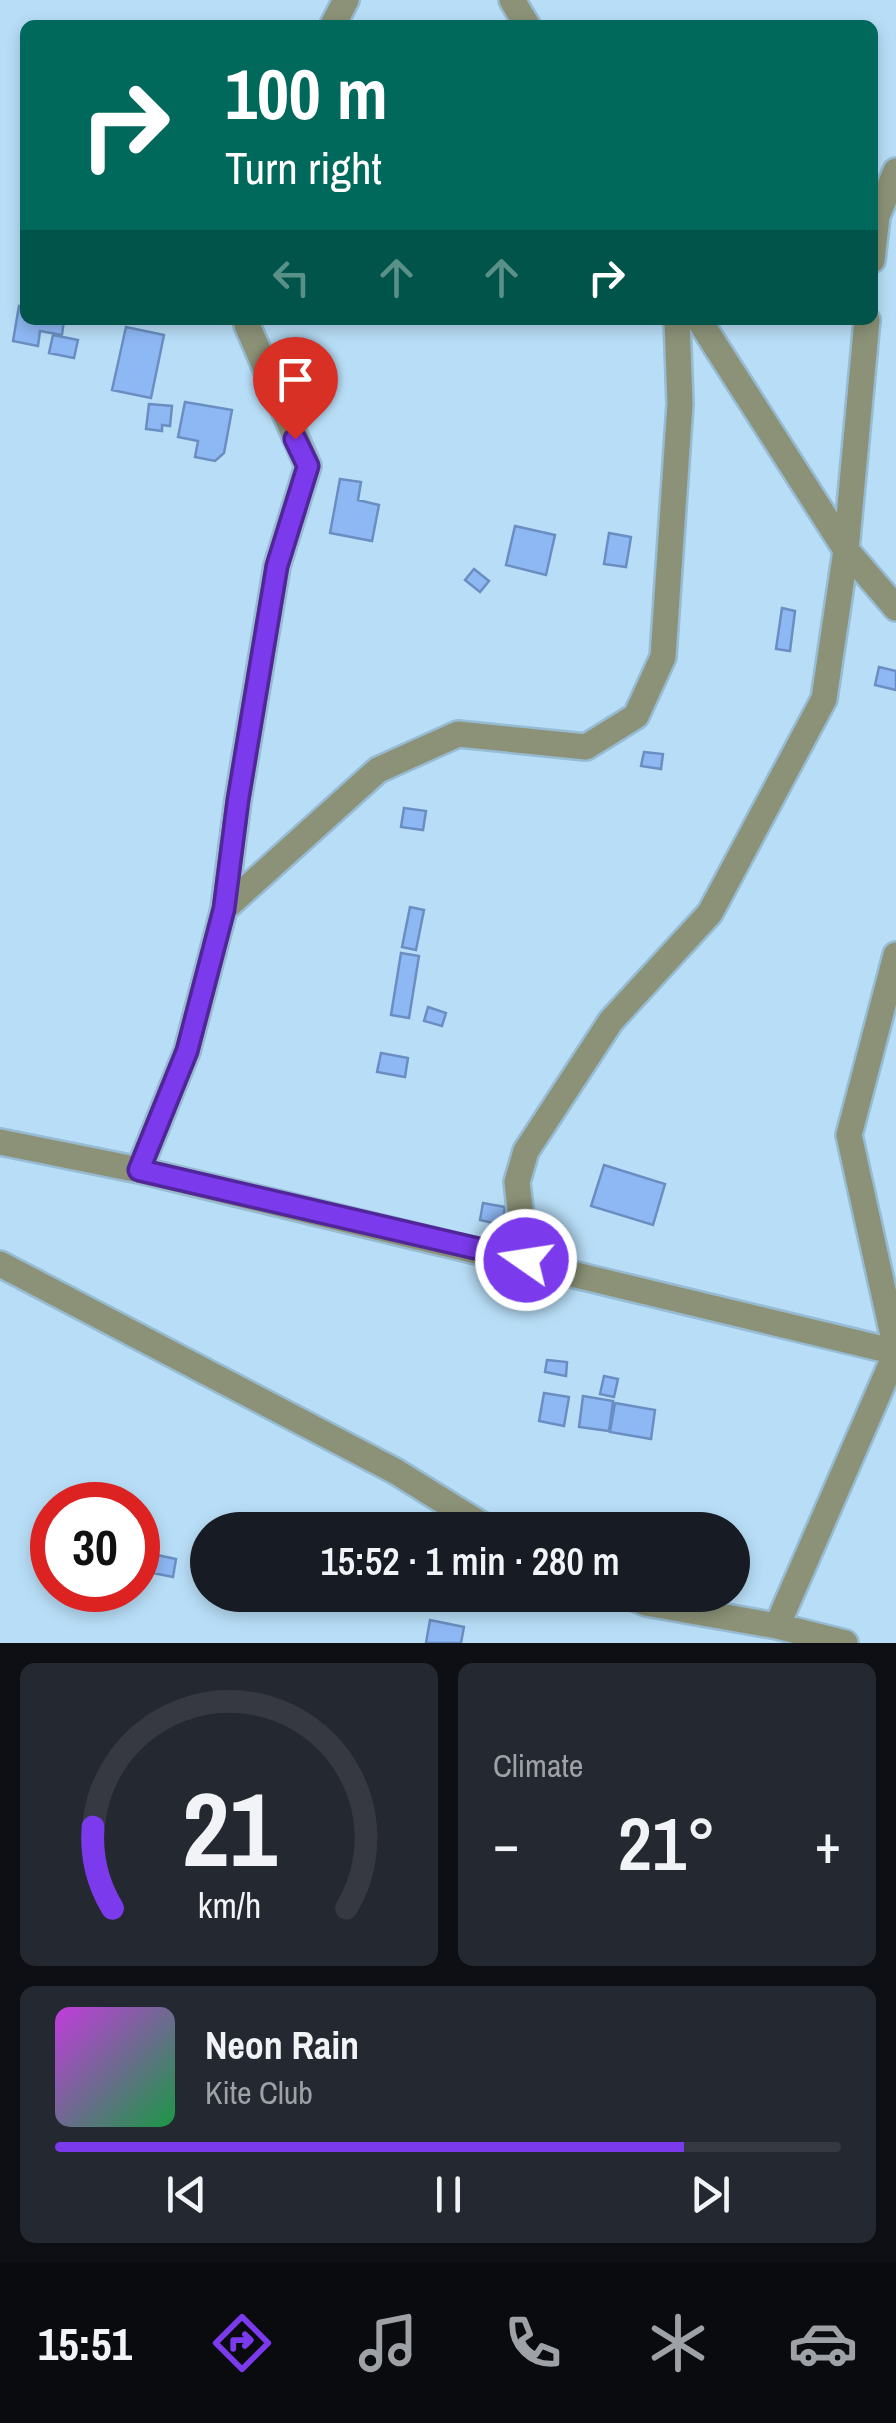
<!DOCTYPE html>
<html lang="en">
<head>
<meta charset="utf-8">
<style>
  body { margin:0; font-family:"Archivo Narrow",sans-serif; background:#242831; color:#f1f3f6; height:100vh; display:flex; flex-direction:column; font-size:38px; white-space:nowrap }
  * { box-sizing:border-box; margin:0 }
  p { font-size:32px; color:#9ea1a6 }
  .icon { flex:none; width:55px; height:55px; fill:none; stroke:currentColor; stroke-width:2; stroke-linecap:round; stroke-linejoin:round }
  .map { position:relative; height:1643px; overflow:hidden }
  .details { display:flex; flex-direction:column; gap:20px; padding:20px; background:#0d0f14; flex:1 }
  .details>* { flex:none }
  .top-card { position:absolute; left:20px; top:20px; width:858px; height:305px; border-radius:15px; box-shadow:0 5px 15px #0003; background:#00695c; color:#fff; overflow:hidden }
  .speed { position:absolute; left:30px; top:1482px; display:flex; gap:20px; font-size:50px; font-weight:700; text-align:center }
  .speed>* { display:grid; place-content:center; width:130px; height:130px; border-radius:50%; background:#171b24; box-shadow:0 5px 15px #0003; line-height:1 }
  .speed .limit { border:15px solid #d22; background:#fff; color:#111 }
  .pin { position:absolute; display:grid; place-items:center; width:85px; height:85px; color:#fff; margin:-102px -42px; border-radius:50% 50% 50% 0; rotate:-45deg; box-shadow:0 0 10px #0007 }
  .pin .icon { rotate:45deg }
  .me { position:absolute; width:110px; margin:-55px; rotate:283deg; stroke-linejoin:round; filter:drop-shadow(0 0 8px #0008) }
  .turn { display:flex; align-items:center; gap:35px; height:210px; padding:0 40px; font-size:45px }
  .turn .icon { width:130px; height:130px; stroke-width:2.5 }
  .turn b { display:block; font-size:70px; line-height:85px }
  .lanes { display:flex; align-items:center; height:95px; padding:0 40px; background:#0003; justify-content:center; gap:50px; direction:ltr }
  .lanes .off { opacity:.35 }
  .big { font-size:75px; font-weight:600; line-height:1.1 }
  .details .card { flex:1; display:flex; flex-direction:column; justify-content:center; gap:15px; min-width:0; padding:0 35px; border-radius:15px; background:#242831 }
  .details .dial { align-items:center; gap:0 }
  .dial svg { height:260px; overflow:visible; fill:none; stroke:#363941; stroke-width:7; stroke-linecap:round; text-anchor:middle }
  .dial text { fill:#f1f3f6; stroke:none }
  .song { display:flex; align-items:center; gap:30px }
  .cover { width:120px; height:120px; border-radius:15px; background:linear-gradient(135deg,hsl(290 70% 55%),hsl(140 70% 35%)) }
  .played { height:10px; border-radius:5px; background:linear-gradient(90deg,#7c3aed 80%,#363941 80%) }
  .keys { display:flex; justify-content:space-around; direction:ltr }
  .heat { display:flex; justify-content:space-between; align-items:center; font-size:55px; direction:ltr }
  .details .tiles { flex:1; display:grid; gap:20px; grid-template-columns:1fr 1fr }
  .card:last-child { grid-column:span 2 }
  .trip { position:absolute; left:190px; top:1512px; width:560px; height:100px; border-radius:50px; background:#171b24; box-shadow:0 5px 15px #0003; font-weight:600; line-height:100px; text-align:center }
  .tab-bar { display:flex; height:160px; justify-content:space-around; align-items:center; background:#090b0e; color:#9ea1a6 }
  .tab-bar .icon { width:70px; height:70px }
  .tab-bar .on { color:#7c3aed }
  .tab-bar b { font-size:45px; color:#f1f3f6 }
  .map>svg:first-child { display:block }
  .building { fill:#8eb8f4; stroke:#6a8ec1; stroke-width:2.5 }
  .lines { fill:none; stroke-linecap:round; stroke-linejoin:round }
  .street-casing { stroke:#97bbd2; stroke-width:30 }
  .street { stroke:#8c9277; stroke-width:25 }
  .route-casing { stroke:#51269a; stroke-width:25 }
  .route { stroke:#7c3aed; stroke-width:18 }
</style>
</head>
<body>
<div class="map">
<svg width="896" height="1643" viewBox="0 0 896 1643">
  <rect width="100%" height="100%" fill="#b8def7"/>
  <!-- building -->
  <path class="building" d="M 19,306 L 25,307 L 25,320 L 64,320 L 62,335 L 40,331 L 38,346 L 13,341 Z
    M 126,327 L 164,335 L 151,398 L 112,390 Z
    M 53,335 L 78,340 L 74,358 L 49,353 Z
    M 185,402 L 232,410 L 224,453 L 215,461 L 195,457 L 198,441 L 178,437 Z
    M 149,404 L 172,406 L 170,426 L 162,425 L 162,431 L 146,429 Z
    M 340,479 L 361,482 L 358,500 L 379,505 L 372,541 L 330,533 Z
    M 515,526 L 555,535 L 546,575 L 506,565 Z
    M 609,533 L 631,537 L 626,567 L 604,564 Z
    M 474,569 L 489,581 L 480,592 L 465,580 Z
    M 782,608 L 795,611 L 790,651 L 776,649 Z
    M 879,667 L 896,671 L 896,690 L 875,685 Z
    M 644,752 L 663,754 L 661,769 L 641,766 Z
    M 404,808 L 426,811 L 423,830 L 401,827 Z
    M 410,907 L 424,910 L 416,950 L 402,947 Z
    M 401,953 L 419,956 L 409,1018 L 391,1015 Z
    M 428,1007 L 446,1013 L 442,1026 L 424,1021 Z
    M 381,1053 L 408,1058 L 405,1077 L 377,1072 Z
    M 604,1165 L 665,1184 L 653,1225 L 591,1206 Z
    M 483,1203 L 505,1207 L 502,1225 L 480,1220 Z
    M 547,1360 L 567,1362 L 566,1376 L 545,1372 Z
    M 604,1376 L 618,1379 L 614,1397 L 600,1394 Z
    M 544,1393 L 569,1397 L 564,1426 L 539,1421 Z
    M 583,1396 L 613,1401 L 609,1431 L 579,1427 Z
    M 615,1403 L 655,1410 L 651,1439 L 610,1432 Z
    M 157,1555 L 176,1559 L 173,1577 L 153,1573 Z
    M 430,1620 L 464,1627 L 461,1643 L 426,1643 Z"/>
  <g class="lines">
    <defs>
      <path id="street" d="M 512,0 L 527,25
        M 333,25 L 346,0
        M 872,260 L 877,216 L 896,171
        M 699,320 L 846,550 L 896,608
        M 224,909 L 238,800 L 277,566 L 308,466 L 247,325 L 248,320
        M 896,955 L 849,1135 L 896,1349
        M 0,1142 L 139,1170 L 896,1352
        M 139,1170 L 187,1051 L 224,909 L 378,770 L 458,734 L 586,747 L 636,716 L 663,657 L 680,404 L 677,320
        M 526,1260 L 517,1182 L 526,1151 L 611,1021 L 710,913 L 824,699 L 846,550 L 867,320
        M 0,1264 L 395,1471 L 490,1530
        M 627,1595 L 646,1603 L 777,1626
        M 845,1643 L 777,1626 L 896,1353"/>
    </defs>
    <!-- street casing -->
    <use href="#street" class="street-casing"/>
    <!-- street -->
    <use href="#street" class="street"/>
  </g>
  <g class="lines">
    <defs>
      <path id="route" d="M 295,439 L 308,466 L 277,566 L 238,800 L 224,909 L 187,1051 L 139,1170 L 526,1260"/>
    </defs>
    <!-- route casing -->
    <use href="#route" class="route-casing"/>
    <!-- route -->
    <use href="#route" class="route"/>
  </g>
</svg>
<div class="speed"><div class="limit">30</div></div>
<div class="pin" style="left:295px;top:439px;background:#d93025"><svg class="icon" aria-label="arrive" viewBox="0 0 24 24"><path d="M6 21V4h12l-3 4 3 4H6"/></svg></div>
<svg class="me" style="left:526px;top:1260px" viewBox="-20 -20 40 40"><circle r="17" fill="#7c3aed" stroke="#fff" stroke-width="3"/><path d="M0-11L8 9 0 5-8 9z" fill="#fff"/></svg>
<div class="trip">15:52 · 1 min · 280 m</div>
<div class="top-card">
<div class="turn"><svg class="icon" aria-label="right" viewBox="0 0 24 24"><path d="M7 20v-9h11M14 6l5 5-5 5"/></svg><div><b>100 m</b>Turn right</div></div>
<div class="lanes"><svg class="icon off" aria-label="left" viewBox="0 0 24 24"><path d="M17 20v-9H6M10 6l-5 5 5 5"/></svg><svg class="icon off" aria-label="ahead" viewBox="0 0 24 24"><path d="M12 20V5M6 11l6-6 6 6"/></svg><svg class="icon off" aria-label="ahead" viewBox="0 0 24 24"><path d="M12 20V5M6 11l6-6 6 6"/></svg><svg class="icon" aria-label="right" viewBox="0 0 24 24"><path d="M7 20v-9h11M14 6l5 5-5 5"/></svg></div>
</div>
</div>
<section class="details">
<div class="tiles">
<div class="card dial"><svg viewBox="0 0 100 80">
<path d="M14 69A42 42 0 1 1 86 69"/>
<path d="M14 69A42 42 0 0 1 8 44" stroke="#7c3aed"/>
<text x="50" y="56" font-size="32" font-weight="700">21</text>
<text x="50" y="72" font-size="11">km/h</text>
</svg></div>
<div class="card"><p>Climate</p>
<div class="heat"><a>−</a><b class="big">21°</b><a>+</a></div>
</div>
<div class="card">
<div class="song"><i class="cover"></i><div><b>Neon Rain</b><p>Kite Club</p></div></div>
<div class="played"></div>
<div class="keys"><svg class="icon" aria-label="previous" viewBox="0 0 24 24"><path d="M18 5L8 12l10 7zM5 5v14"/></svg><svg class="icon" aria-label="pause" viewBox="0 0 24 24"><path d="M8 5v14M16 5v14"/></svg><svg class="icon" aria-label="next" viewBox="0 0 24 24"><path d="M6 5l10 7-10 7zM19 5v14"/></svg></div>
</div>
</div>
</section>
<nav class="tab-bar">
<b>15:51</b>
<svg class="icon on" aria-label="directions" viewBox="0 0 24 24"><path d="M12 3l9 9-9 9-9-9zM9 14v-3h6M13 9l2 2-2 2"/></svg>
<svg class="icon" aria-label="music" viewBox="0 0 24 24"><path d="M9 18V5l10-2v13"/><circle cx="6" cy="18" r="3"/><circle cx="16" cy="16" r="3"/></svg>
<svg class="icon" aria-label="phone" viewBox="0 0 24 24"><path d="M5 4h4l2 5-3 2q2 4 5 5l2-3 5 2v4C11 20 4 13 5 4z"/></svg>
<svg class="icon" aria-label="climate" viewBox="0 0 24 24"><path d="M12 3v18M4 7l16 10M4 17L20 7"/></svg>
<svg class="icon" aria-label="car" viewBox="0 0 24 24"><path d="M5 17H2v-5l4-1 3-4h7l3 4 3 1v5h-3M9 17h6M6 11h13"/><circle cx="7" cy="17" r="2"/><circle cx="17" cy="17" r="2"/></svg>
</nav>
</body>
</html>
